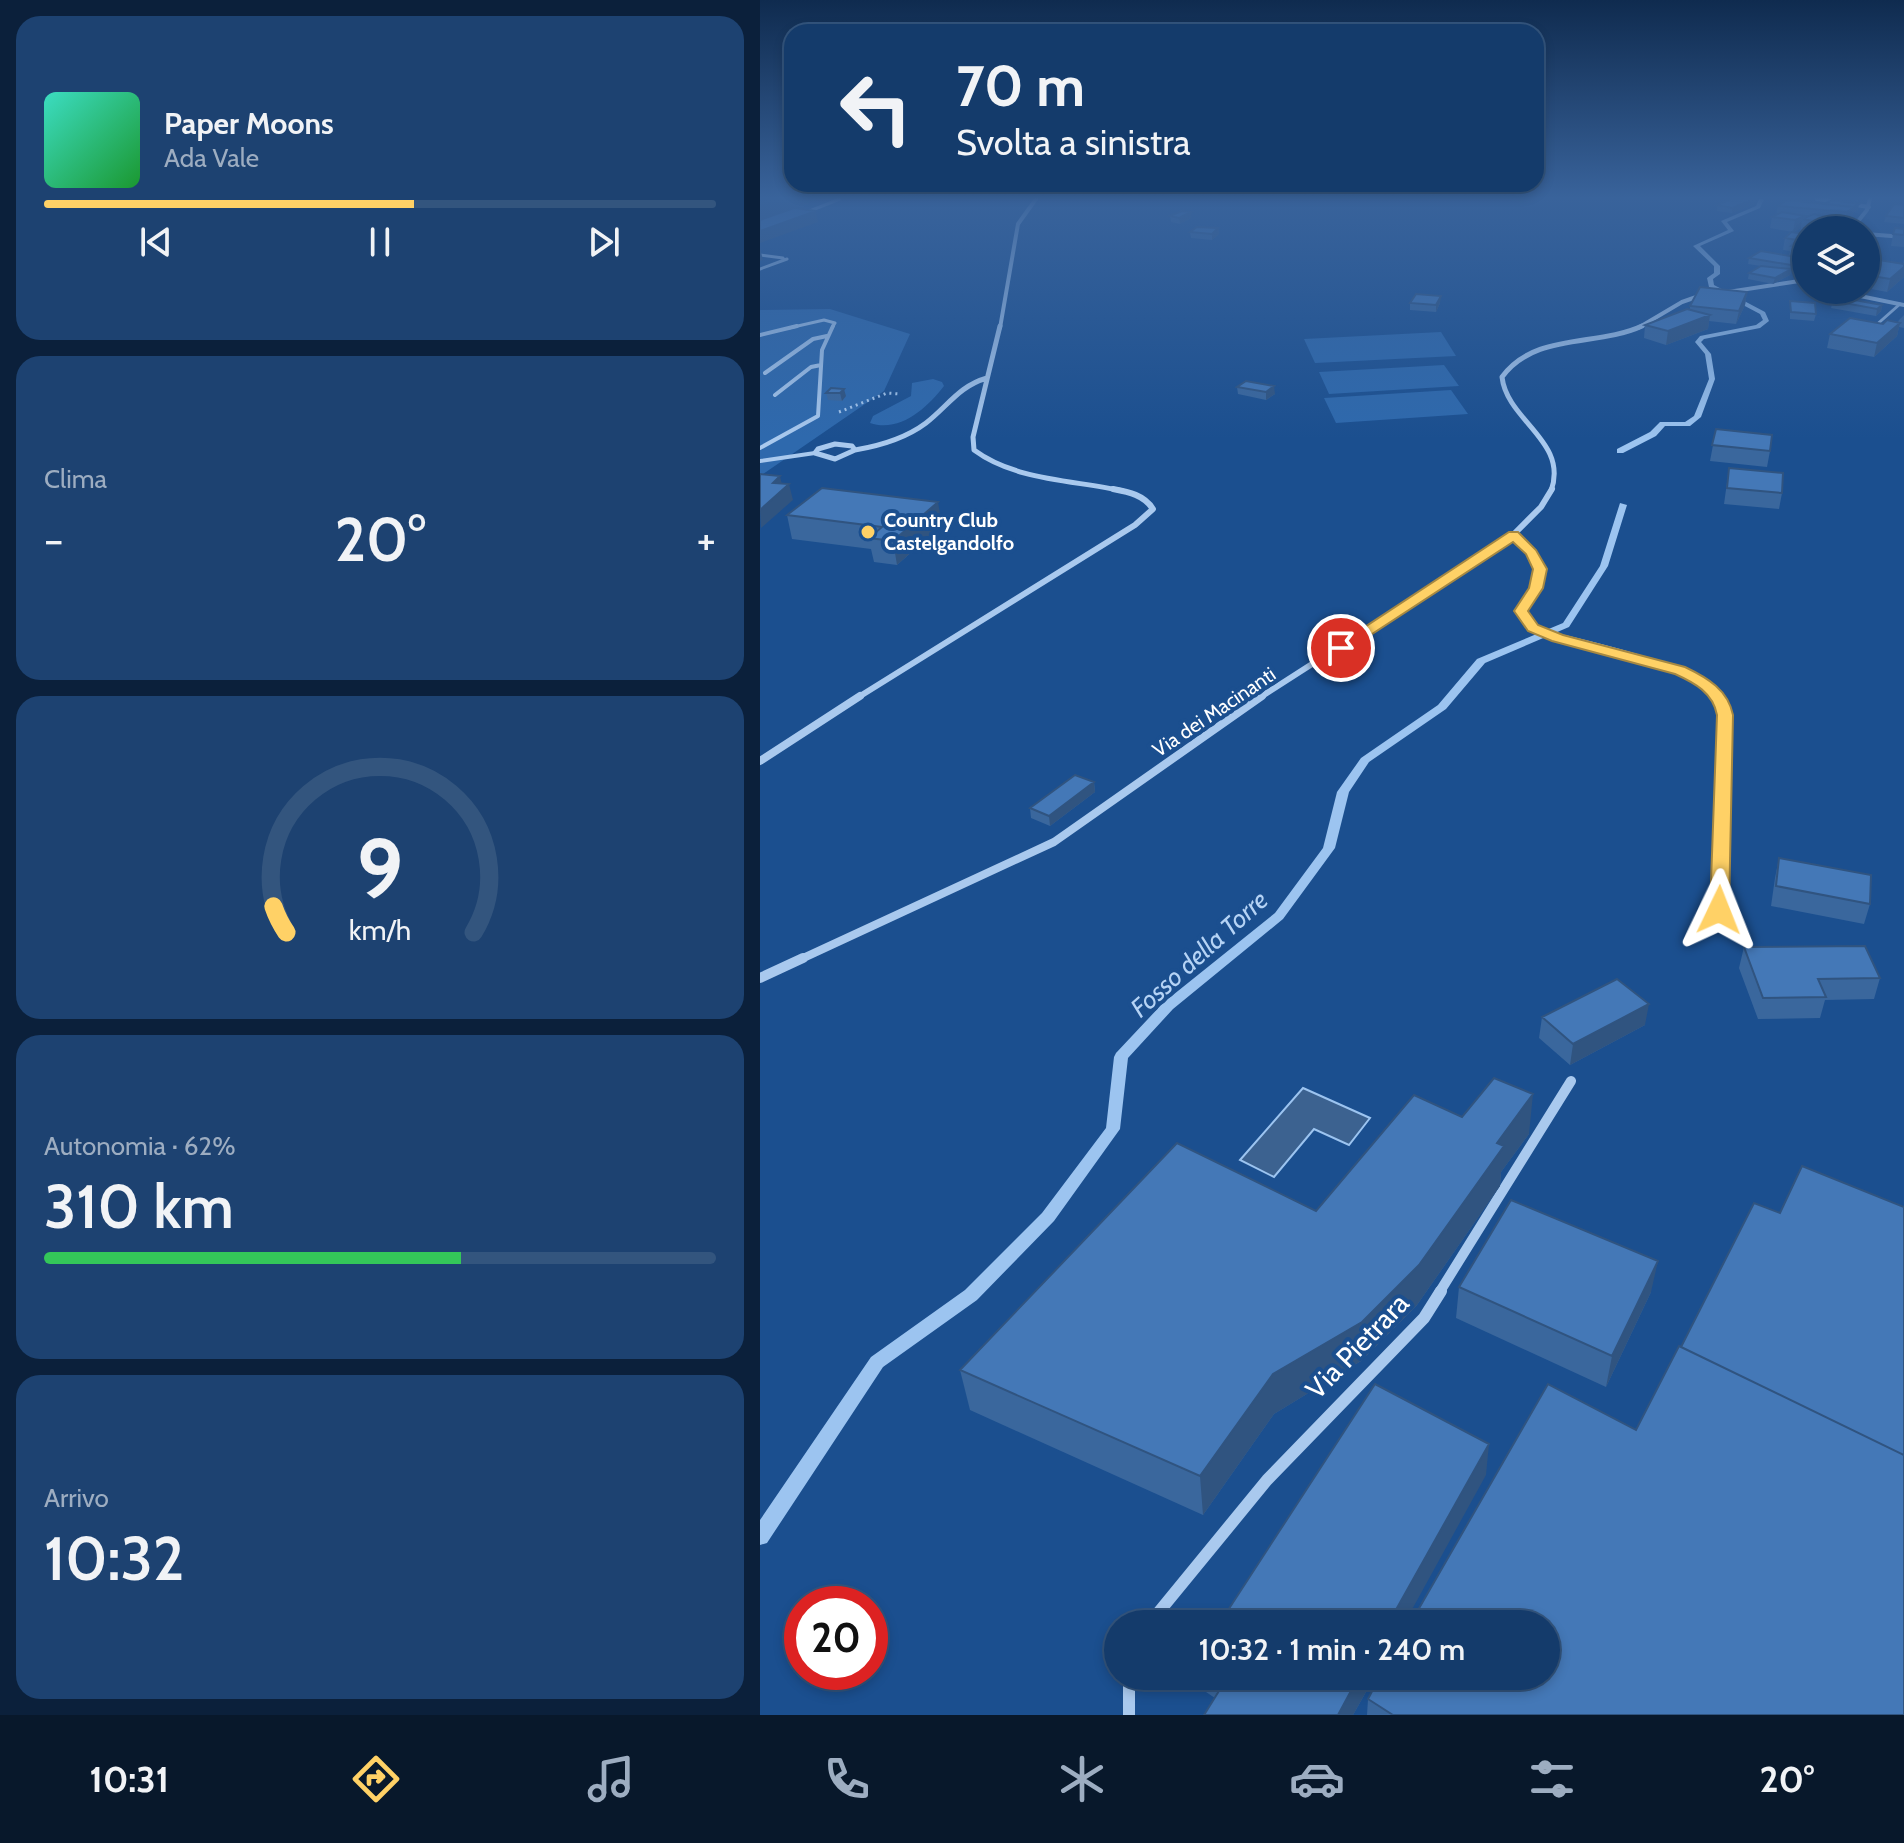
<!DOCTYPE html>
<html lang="it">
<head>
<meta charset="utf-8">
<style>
  body { margin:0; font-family:Cabin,sans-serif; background:#1d4271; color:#f1f3f6; height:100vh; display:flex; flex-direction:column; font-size:30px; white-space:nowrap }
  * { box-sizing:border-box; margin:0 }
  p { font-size:26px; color:#9dadc1 }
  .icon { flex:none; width:44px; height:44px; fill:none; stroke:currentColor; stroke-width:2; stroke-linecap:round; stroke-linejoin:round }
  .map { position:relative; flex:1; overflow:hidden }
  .sheet { display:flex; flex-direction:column; gap:16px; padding:16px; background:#0b203b; width:760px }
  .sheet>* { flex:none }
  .hud { position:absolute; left:24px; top:24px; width:760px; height:168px; border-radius:24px; box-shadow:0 4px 12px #0003,0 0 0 2px #33557e; background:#143b6b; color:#f1f3f6; overflow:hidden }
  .fabs { position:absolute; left:1032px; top:216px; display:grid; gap:16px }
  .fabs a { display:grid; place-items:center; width:88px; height:88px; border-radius:50%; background:#143b6b; box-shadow:0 4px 12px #0003,0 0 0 2px #33557e; font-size:40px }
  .speed { position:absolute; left:24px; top:1586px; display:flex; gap:16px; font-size:40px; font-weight:700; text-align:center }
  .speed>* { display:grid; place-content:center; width:104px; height:104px; border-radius:50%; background:#143b6b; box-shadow:0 4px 12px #0003,0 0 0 2px #33557e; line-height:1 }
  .speed .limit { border:12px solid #d22; background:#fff; color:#111 }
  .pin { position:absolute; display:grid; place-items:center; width:68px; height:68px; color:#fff; margin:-34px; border:4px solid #fff; border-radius:50%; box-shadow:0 2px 8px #0007 }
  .me { position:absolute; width:88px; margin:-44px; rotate:2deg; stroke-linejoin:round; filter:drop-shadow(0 0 6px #0008) }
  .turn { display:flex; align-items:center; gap:28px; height:168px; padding:0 40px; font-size:36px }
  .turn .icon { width:104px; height:104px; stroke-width:2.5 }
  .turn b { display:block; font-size:56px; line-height:68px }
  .big { font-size:60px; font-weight:600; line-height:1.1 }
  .sheet .card { flex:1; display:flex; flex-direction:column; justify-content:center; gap:12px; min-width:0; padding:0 28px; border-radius:24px; background:#1d4271 }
  .sheet .dial { align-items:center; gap:0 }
  .dial svg { height:208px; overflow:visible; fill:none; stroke:#33557e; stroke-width:7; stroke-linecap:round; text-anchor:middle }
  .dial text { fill:#f1f3f6; stroke:none }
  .song { display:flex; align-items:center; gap:24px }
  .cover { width:96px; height:96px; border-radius:12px; background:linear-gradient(135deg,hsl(170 70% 55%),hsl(130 70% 35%)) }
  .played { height:8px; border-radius:4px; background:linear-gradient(90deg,#ffd166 55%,#33557e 55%) }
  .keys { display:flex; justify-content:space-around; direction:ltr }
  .heat { display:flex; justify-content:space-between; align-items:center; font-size:44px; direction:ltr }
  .charge { height:12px; border-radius:6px; background:linear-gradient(90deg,#34c759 62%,#33557e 0) }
  .trip { position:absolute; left:344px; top:1610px; width:456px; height:80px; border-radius:40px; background:#143b6b; box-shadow:0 4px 12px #0003,0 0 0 2px #33557e; font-weight:600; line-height:80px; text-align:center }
  .menu { display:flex; height:128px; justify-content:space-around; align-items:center; background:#08182b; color:#9dadc1 }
  .menu .icon { width:56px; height:56px }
  .menu .active { color:#ffd166 }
  .menu b { font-size:36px; color:#f1f3f6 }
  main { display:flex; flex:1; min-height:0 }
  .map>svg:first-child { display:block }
  .green { fill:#2e69ad }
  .water { fill:#3c6290; stroke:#9cc4f0; stroke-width:2 }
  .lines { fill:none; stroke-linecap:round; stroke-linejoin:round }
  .stream { fill:#9cc4f0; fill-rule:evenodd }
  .path { stroke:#a9c9ee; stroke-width:3; stroke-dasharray:2 4; stroke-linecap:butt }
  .lane-far3 { stroke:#a9c9ee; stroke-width:3 }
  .lane-far2 { stroke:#a9c9ee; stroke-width:4 }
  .lane-far1 { stroke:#a9c9ee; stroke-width:5 }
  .lane { stroke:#a9c9ee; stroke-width:6 }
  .street-far5 { stroke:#a9c9ee; stroke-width:4 }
  .street-far4 { stroke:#a9c9ee; stroke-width:5 }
  .street-far3 { stroke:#a9c9ee; stroke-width:6 }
  .street-far2 { stroke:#a9c9ee; stroke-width:8 }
  .street-far1 { stroke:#a9c9ee; stroke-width:10 }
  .street { stroke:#a9c9ee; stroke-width:12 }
  .wall { fill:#3a679d }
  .shaded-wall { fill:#305480 }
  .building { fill:#4478b7; stroke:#305480; stroke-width:2 }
  .route { fill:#ffd166; stroke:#a68842; stroke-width:2 }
  .poi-dot { fill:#ffd166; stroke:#1b4f8f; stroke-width:3 }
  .labels { text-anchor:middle; stroke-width:8; stroke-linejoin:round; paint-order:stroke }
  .far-poi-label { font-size:20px; font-weight:bold; fill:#fff; stroke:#1b4f8f; text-anchor:start }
  .far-street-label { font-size:20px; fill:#fff; stroke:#1b4f8f }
  .water-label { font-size:26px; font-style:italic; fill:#b5d3f5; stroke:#1b4f8f }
  .near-street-label { font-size:28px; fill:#fff; stroke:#1b4f8f }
</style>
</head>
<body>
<main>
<section class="sheet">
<div class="card">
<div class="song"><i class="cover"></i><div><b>Paper Moons</b><p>Ada Vale</p></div></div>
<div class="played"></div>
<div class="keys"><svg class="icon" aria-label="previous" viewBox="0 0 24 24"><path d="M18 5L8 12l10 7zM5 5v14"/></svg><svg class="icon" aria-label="pause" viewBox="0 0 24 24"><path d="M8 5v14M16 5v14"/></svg><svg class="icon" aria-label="next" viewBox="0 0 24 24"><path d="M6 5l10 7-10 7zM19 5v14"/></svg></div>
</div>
<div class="card"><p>Clima</p>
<div class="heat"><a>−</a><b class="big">20°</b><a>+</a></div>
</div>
<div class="card dial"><svg viewBox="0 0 100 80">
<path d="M14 69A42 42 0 1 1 86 69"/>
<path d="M14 69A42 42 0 0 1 9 59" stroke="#ffd166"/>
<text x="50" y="56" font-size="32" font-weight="700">9</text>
<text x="50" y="72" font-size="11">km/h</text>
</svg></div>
<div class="card"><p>Autonomia · 62%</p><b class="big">310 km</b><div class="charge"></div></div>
<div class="card"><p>Arrivo</p><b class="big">10:32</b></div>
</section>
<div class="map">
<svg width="1144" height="1715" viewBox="0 0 1144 1715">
  <rect width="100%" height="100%" fill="#1b4f8f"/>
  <!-- green -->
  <path class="green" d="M 70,309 L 150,334 L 124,391 L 0,476 L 0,310 Z
    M 681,332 L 696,356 L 555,363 L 544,339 Z
    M 684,365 L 699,386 L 569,394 L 559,372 Z
    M 173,379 L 182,382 L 184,386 C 167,408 140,433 110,423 L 113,416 L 151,396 L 152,383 Z
    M 691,390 L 708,414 L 576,423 L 564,398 Z"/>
  <!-- water -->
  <path class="water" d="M 543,1088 L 610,1118 L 589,1145 L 554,1129 L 514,1177 L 480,1160 Z"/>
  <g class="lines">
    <!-- stream -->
    <path class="stream" d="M 999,199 L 1004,199 L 1000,208 L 967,222 L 974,231 L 940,246 L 960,266 L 960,274 L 953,279 L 954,285 L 1005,312 L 1009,321 L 1000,328 L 944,339 L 941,342 L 951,354 L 955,379 L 941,417 L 930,426 L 905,426 L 896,436 L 863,453 L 857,453 L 857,449 L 890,432 L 900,422 L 925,422 L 934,416 L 949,379 L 945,354 L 935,342 L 940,336 L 996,325 L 1003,320 L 1000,314 L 949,287 L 947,278 L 954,273 L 954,266 L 933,246 L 968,230 L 961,221 L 996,206 Z
      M 860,503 L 867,505 L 848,566 L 809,627 L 725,663 L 686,709 L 609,762 L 589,792 L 575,848 L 523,919 L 413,1009 L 368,1058 L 360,1129 L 294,1221 L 217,1300 L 123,1367 L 7,1543 L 0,1545 L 0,1520 L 111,1357 L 205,1290 L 282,1213 L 346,1128 L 354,1057 L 356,1053 L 403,1003 L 515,913 L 563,848 L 577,792 L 601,758 L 678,705 L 717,659 L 803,623 L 840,566 Z"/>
    <!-- path -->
    <path class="path" d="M 79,412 L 127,393 L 139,394"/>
    <!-- lane-far3 -->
    <path class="lane-far3" d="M 47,212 L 80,199
      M 0,255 L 23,258
      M 0,269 L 27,259
      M 1114,327 L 1140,304
      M 29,328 L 64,320 L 75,323 L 72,328"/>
    <!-- lane-far2 -->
    <path class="lane-far2" d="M 0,335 L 37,326
      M 5,373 L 53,339 L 67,336
      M 15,395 L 51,367 L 61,365
      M 0,448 L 58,416 L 62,350 L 73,326
      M 0,461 L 55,453"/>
    <!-- lane-far1 -->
    <path class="lane-far1" d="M 753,535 C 793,572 781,570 761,611 L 767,623 L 779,631 C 822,643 935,664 959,698"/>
    <!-- lane -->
    <path class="lane" d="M 958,696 L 965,715 L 959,910"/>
    <!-- street-far5 -->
    <path class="street-far5" d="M 1057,199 L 1109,207
      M 1091,230 L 1107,210 L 1110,199
      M 1106,234 L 1144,237
      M 1071,290 L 1144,305
      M 968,292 L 1046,280
      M 240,328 L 258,224 L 276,199
      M 878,328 L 922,302 L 942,295"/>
    <!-- street-far4 -->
    <path class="street-far4" d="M 240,326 L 213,437 L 214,450 C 256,481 314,480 363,491
      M 75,444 L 92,446 L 95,450 L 75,459 L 55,453 L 58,449 Z
      M 95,450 C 119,446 146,438 166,423 C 188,406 199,386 227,378
      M 791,491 C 809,441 747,421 742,377 C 775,332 837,347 882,326"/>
    <!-- street-far3 -->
    <path class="street-far3" d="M 97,698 L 375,525 L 393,509 C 384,495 369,492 353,489
      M 499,698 L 753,535 L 781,507 L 792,489"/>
    <!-- street-far2 -->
    <path class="street-far2" d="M 0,761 L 100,696
      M 39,960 L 294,842 L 502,696"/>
    <!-- street-far1 -->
    <path class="street-far1" d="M 0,978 L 43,958
      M 679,1293 L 811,1081"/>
    <!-- street -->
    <path class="street" d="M 389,1624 L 507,1480 L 664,1318 L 681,1291
      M 369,1676 L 369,1715"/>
  </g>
  <!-- wall -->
  <path class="wall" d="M 1082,199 L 1102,199 L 1098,201 Z
    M 995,204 L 972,213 L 957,211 L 957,205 Z
    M 1144,205 L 1144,224 L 1124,222 L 1126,216 Z
    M 1018,206 L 1098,210 L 1093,213 L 1092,219 L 1084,223 L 1074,222 L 1072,230 L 1046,230 L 1046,232 L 1040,231 L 1041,228 L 1033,232 L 1010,228 L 1012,217 L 1016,215 Z
    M 410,216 L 431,218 L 420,224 L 411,222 Z
    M 458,228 L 459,234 L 452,240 L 431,238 L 430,232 Z
    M 1144,229 L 1144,247 L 1131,246 L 1133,234 Z
    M 1046,234 L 1046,260 L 1042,260 L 1041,264 L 1031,271 L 1030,275 L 1013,284 L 988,279 L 989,273 L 1001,266 L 988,264 L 989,258 L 1029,256 L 1030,251 L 1023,250 L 1025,238 Z
    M 1106,258 L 1143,264 L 1144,259 L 1144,277 L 1127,292 L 1106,288 Z
    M 987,292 L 985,305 L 976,324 L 949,321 L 948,329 L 906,345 L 884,338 L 885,325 L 930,310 L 930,306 Z
    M 1030,301 L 1056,314 L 1054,321 L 1030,319 Z
    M 1073,301 L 1122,305 L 1121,311 L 1116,316 L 1071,308 Z
    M 650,303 L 680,303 L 676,312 L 650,310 Z
    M 1144,315 L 1144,328 L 1139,327 L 1137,336 L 1114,357 L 1067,348 L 1070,334 L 1123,324 L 1138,322 L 1139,320 Z
    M 477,387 L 515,394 L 506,400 L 478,394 Z
    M 71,388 L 86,396 L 82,401 L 68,400 L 66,393 Z
    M 956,429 L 1010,451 L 1007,467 L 950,461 Z
    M 969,468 L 1022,493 L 1019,509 L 964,504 Z
    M 27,515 L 182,525 L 137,565 L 114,562 L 111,549 L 32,539 Z
    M 334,782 L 335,792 L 290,826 L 271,818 L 270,808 Z
    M 1019,858 L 1110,904 L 1104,924 L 1011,906 L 1015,878 Z
    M 984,947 L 1120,978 L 1114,999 L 1065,1000 L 1060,1018 L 998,1019 L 979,968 Z
    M 782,1017 L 885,1025 L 810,1065 L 779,1038 Z
    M 702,1117 L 769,1134 L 741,1172 L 740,1186 L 657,1305 L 601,1361 L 514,1414 L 443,1515 L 210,1410 L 200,1370 L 556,1211 Z
    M 1020,1213 L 1144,1715 L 607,1715 L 608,1699 L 876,1430 L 921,1347 Z
    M 699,1287 L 891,1292 L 846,1387 L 696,1318 Z
    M 439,1676 L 615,1676 L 593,1715 L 444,1715 L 455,1698 L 440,1688 Z"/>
  <!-- shaded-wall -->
  <path class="shaded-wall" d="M 10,199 L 47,199 L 48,204 L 0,220 L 0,202 Z
    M 994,199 L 996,199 L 995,204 L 972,213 L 972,208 Z
    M 1099,204 L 1098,210 L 1093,213 L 1092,219 L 1084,223 L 1087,212 Z
    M 56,211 L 58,222 L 0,243 L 0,231 Z
    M 431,212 L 431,218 L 420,224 L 419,218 Z
    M 1045,216 L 1044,220 L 1042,219 L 1041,228 L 1033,232 L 1035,220 Z
    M 1075,218 L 1073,230 L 1064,230 L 1065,223 Z
    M 458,228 L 459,234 L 452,240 L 452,234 Z
    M 0,248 L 3,260 L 0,261 Z
    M 1042,258 L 1041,264 L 1031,271 L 1030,275 L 1013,284 L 1015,278 L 1030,269 L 1031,265 Z
    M 1144,267 L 1144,277 L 1127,292 L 1130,279 Z
    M 987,292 L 985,305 L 976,324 L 979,311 Z
    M 681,296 L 680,303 L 676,312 L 676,305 Z
    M 1122,305 L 1121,311 L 1116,316 L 1117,309 Z
    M 950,315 L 948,329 L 906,345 L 908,331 Z
    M 1140,323 L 1137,336 L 1114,357 L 1117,343 Z
    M 514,386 L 515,394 L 506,400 L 506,392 Z
    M 84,389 L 86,396 L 82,401 L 80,393 Z
    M 20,476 L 23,489 L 29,484 L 33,500 L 1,528 L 0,510 L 13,483 Z
    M 178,502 L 182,525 L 137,565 L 133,541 Z
    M 334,782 L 335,792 L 290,826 L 289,816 Z
    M 889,1004 L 885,1025 L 810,1065 L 813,1044 Z
    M 773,1094 L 769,1134 L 741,1172 L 740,1186 L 657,1305 L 601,1361 L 514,1414 L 443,1515 L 440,1476 L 513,1374 L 737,1143 Z
    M 898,1261 L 891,1292 L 846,1387 L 852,1356 Z
    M 729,1444 L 726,1475 L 644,1624 L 628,1624 Z
    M 599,1676 L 615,1676 L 593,1715 L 578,1715 Z"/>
  <!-- building -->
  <path class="building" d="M 972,199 L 994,199 L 972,208 L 957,205 Z
    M 1027,200 L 1094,207 L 1087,212 L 1018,206 Z
    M 1072,200 L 1099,204 L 1093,207 L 1064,204 Z
    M 1134,204 L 1144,205 L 1144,218 L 1126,216 Z
    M 34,208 L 56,211 L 0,231 L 0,220 Z
    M 422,211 L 431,212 L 419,218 L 410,216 Z
    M 1022,212 L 1045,216 L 1035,220 L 1012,217 Z
    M 1053,214 L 1075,218 L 1065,223 L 1042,219 Z
    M 437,227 L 458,228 L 452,234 L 430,232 Z
    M 1135,228 L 1144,229 L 1144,235 L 1133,234 Z
    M 1031,232 L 1046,234 L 1046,248 L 1031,246 L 1037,240 L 1025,238 Z
    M 1001,251 L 1042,258 L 1031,265 L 989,258 Z
    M 1106,258 L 1144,264 L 1144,267 L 1130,279 L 1106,275 Z
    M 1001,266 L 1031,269 L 1015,278 L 989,273 Z
    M 940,287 L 987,292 L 979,311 L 930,306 Z
    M 656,294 L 681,296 L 676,305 L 650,303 Z
    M 1078,297 L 1122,305 L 1117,309 L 1073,301 Z
    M 1030,301 L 1055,303 L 1056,314 L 1031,312 Z
    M 927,309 L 950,315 L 908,331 L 885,325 Z
    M 1090,318 L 1123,324 L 1127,320 L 1140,323 L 1117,343 L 1070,334 Z
    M 486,381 L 514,386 L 506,392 L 477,387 Z
    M 71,388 L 84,389 L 80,393 L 66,393 Z
    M 956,429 L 1012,435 L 1010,451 L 952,445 Z
    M 969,468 L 1023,473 L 1022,493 L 967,488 Z
    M 0,474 L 20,476 L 13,483 L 29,484 L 0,510 Z
    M 62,488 L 178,502 L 133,541 L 109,538 L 122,527 L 27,515 Z
    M 315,775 L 334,782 L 289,816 L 270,808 Z
    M 1019,858 L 1111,875 L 1110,904 L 1016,886 Z
    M 1105,946 L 1120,978 L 1058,979 L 1066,997 L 1003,998 L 984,947 Z
    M 857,979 L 889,1004 L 813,1044 L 782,1017 Z
    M 734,1078 L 773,1094 L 737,1143 L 744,1146 L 659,1265 L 602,1322 L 513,1374 L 440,1476 L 200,1370 L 417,1143 L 556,1211 L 654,1095 L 702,1117 Z
    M 1042,1166 L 1144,1207 L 1144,1455 L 921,1347 L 994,1203 L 1020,1213 Z
    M 751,1200 L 898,1261 L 852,1356 L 699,1287 Z
    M 919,1346 L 1144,1455 L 1144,1715 L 633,1715 L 608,1699 L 620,1676 L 786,1676 L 786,1624 L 650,1624 L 788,1384 L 876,1430 Z
    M 615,1384 L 729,1444 L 628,1624 L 459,1624 Z
    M 464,1676 L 599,1676 L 578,1715 L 444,1715 L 467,1678 Z"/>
  <!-- sky -->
  <linearGradient id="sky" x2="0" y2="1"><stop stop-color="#0f2b4f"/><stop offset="0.45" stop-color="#39639b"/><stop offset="1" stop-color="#39639b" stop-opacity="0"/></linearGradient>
  <rect width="1144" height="439" fill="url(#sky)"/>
  <!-- route -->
  <path class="route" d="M 749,532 L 758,532 L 776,550 L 787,569 L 783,588 L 768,611 L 778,625 L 803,635 L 925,667 C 948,678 968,690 973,715 L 969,910 L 966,914 L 959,916 L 950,910 L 957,715 C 953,693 935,683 915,674 L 792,641 L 768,631 L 754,611 L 769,588 L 773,569 L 766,554 L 753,542 L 586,651 L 581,652 L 573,648 Z"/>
  <!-- markers -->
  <circle class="poi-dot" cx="108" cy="532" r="8"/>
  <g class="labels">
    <!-- far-poi labels -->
    <g class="far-poi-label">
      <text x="124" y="527">Country Club<tspan x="124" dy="23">Castelgandolfo</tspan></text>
    </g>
    <!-- far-street labels -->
    <g class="far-street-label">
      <text transform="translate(454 712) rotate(-34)" y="7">Via dei Macinanti</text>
    </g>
    <!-- water labels -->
    <g class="water-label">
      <text transform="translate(439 954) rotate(-42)" y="9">Fosso della Torre</text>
    </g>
    <!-- near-street labels -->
    <g class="near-street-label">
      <text transform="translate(597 1346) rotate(-46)" y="10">Via Pietrara</text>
    </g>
  </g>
</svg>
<div class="fabs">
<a><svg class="icon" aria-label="layers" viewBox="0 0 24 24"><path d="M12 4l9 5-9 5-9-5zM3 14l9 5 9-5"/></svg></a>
</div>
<div class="speed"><div class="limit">20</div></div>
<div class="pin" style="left:581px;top:648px;background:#d93025"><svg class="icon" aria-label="arrive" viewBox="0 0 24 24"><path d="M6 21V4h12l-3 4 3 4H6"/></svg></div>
<svg class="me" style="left:959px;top:910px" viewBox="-20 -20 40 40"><path d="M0-17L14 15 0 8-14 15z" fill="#ffd166" stroke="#fff" stroke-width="4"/></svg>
<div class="trip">10:32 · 1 min · 240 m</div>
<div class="hud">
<div class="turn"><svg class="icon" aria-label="left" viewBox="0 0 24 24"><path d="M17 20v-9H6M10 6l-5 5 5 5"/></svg><div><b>70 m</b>Svolta a sinistra</div></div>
</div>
</div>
</main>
<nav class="menu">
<b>10:31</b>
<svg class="icon active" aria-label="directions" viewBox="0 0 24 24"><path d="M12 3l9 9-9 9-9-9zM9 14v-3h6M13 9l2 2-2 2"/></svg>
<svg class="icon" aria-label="music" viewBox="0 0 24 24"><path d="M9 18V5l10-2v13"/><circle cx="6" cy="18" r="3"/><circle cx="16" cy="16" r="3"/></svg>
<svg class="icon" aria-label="phone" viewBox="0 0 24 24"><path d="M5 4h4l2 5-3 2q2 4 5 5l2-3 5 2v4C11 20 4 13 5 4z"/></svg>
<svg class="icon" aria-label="climate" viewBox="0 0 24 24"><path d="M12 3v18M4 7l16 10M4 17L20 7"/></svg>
<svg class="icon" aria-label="car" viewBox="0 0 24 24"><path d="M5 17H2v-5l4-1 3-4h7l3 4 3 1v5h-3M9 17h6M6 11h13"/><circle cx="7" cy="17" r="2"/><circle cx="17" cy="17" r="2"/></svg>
<svg class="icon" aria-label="filters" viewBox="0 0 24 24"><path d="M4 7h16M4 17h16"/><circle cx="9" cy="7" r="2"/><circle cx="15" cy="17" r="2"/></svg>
<b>20°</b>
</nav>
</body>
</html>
